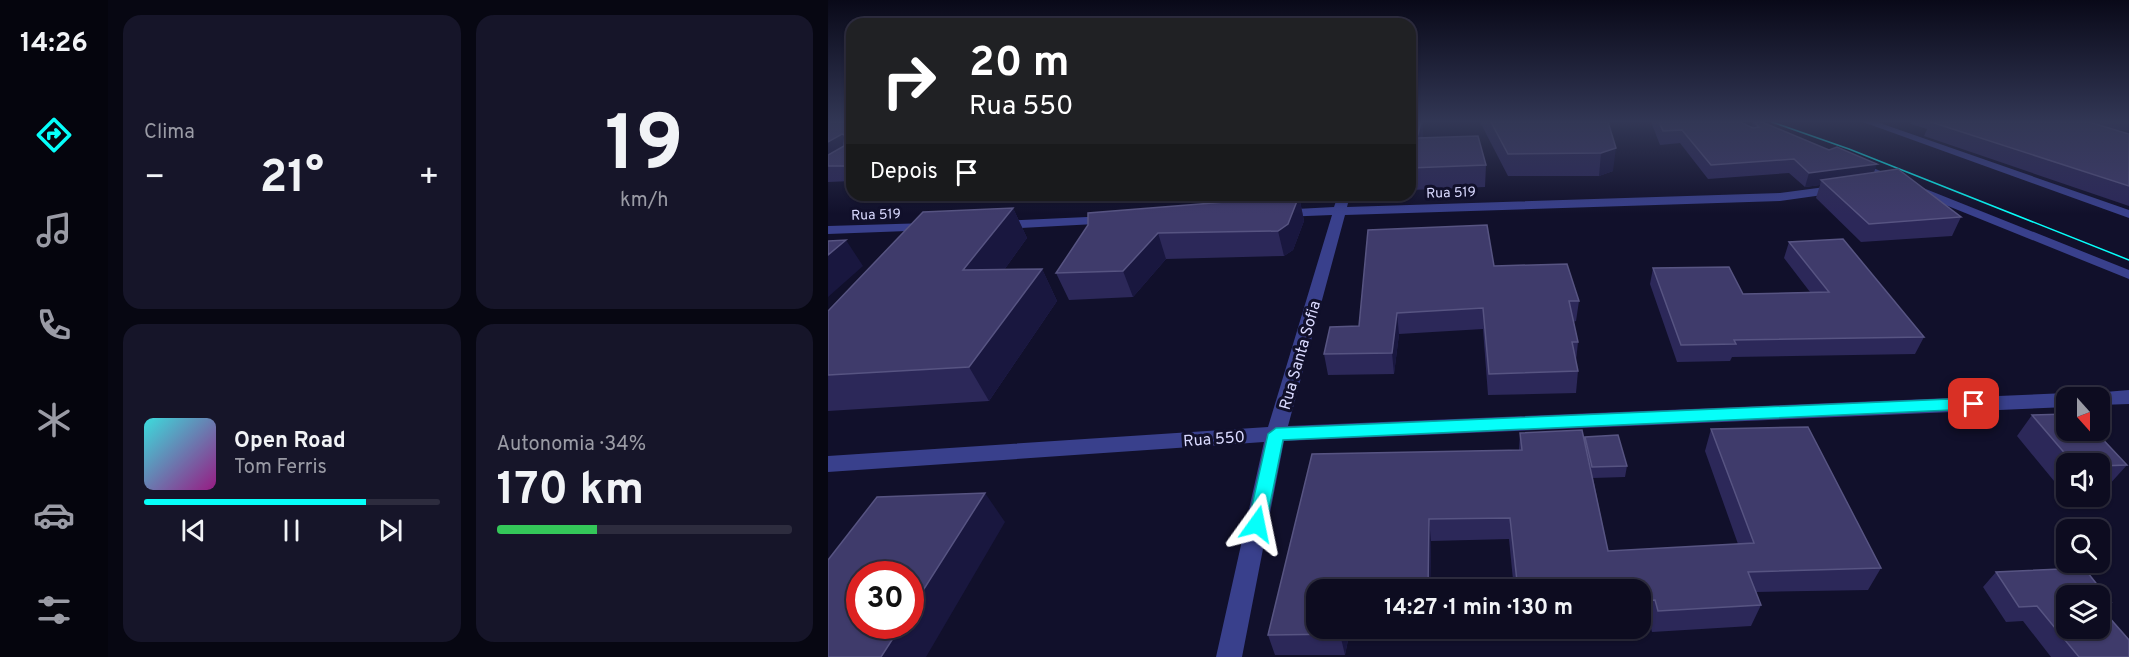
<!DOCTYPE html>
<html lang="pt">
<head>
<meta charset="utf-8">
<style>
  body { margin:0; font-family:Overpass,sans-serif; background:#161529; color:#f1f3f6; height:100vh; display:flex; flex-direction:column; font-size:22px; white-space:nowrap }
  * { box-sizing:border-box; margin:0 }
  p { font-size:20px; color:#9a9ba5 }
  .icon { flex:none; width:33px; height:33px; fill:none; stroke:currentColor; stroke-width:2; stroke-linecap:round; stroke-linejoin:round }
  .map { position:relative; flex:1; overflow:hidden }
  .sheet { display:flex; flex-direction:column; gap:15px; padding:15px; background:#070712; width:720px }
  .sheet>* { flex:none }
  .top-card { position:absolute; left:18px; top:18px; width:570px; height:183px; border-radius:18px; box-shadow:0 2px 4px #0004,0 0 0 2px #2d2c3e; background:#202124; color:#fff; overflow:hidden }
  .needle { width:39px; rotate:159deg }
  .fabs { position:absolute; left:1228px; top:387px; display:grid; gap:12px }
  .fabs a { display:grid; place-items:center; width:54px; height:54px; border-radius:12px; background:#0d0c20; box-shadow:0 2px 4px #0004,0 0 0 2px #2d2c3e; font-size:30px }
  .speed { position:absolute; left:18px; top:561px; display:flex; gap:12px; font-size:30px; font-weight:700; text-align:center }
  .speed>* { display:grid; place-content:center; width:78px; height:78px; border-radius:50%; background:#0d0c20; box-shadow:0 2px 4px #0004,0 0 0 2px #2d2c3e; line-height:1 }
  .speed .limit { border:9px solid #d22; background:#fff; color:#111 }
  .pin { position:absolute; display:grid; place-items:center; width:51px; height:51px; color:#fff; margin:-26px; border-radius:12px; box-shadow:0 3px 9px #0006 }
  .me { position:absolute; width:66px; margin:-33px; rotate:12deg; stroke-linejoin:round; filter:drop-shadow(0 0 4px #0008) }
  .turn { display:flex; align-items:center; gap:21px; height:126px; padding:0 24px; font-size:27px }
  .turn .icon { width:78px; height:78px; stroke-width:2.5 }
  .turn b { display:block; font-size:42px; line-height:51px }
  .then { display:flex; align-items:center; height:57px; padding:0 24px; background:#0003; gap:12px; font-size:22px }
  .big { font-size:45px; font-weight:700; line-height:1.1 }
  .sheet .widget { flex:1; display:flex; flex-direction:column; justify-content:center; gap:9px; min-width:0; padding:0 21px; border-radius:18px; background:#161529 }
  .sheet .dial { align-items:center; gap:0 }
  .dial b { font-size:78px; line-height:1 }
  .song { display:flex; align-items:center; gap:18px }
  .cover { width:72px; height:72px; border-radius:9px; background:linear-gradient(135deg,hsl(180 70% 55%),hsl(310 70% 35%)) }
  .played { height:6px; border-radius:3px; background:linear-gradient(90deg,#06fffa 75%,#2d2c3e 75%) }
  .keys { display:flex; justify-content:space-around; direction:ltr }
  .heat { display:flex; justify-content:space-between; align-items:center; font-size:33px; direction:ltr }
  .charge { height:9px; border-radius:4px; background:linear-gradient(90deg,#34c759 34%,#2d2c3e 0) }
  .sheet .tiles { flex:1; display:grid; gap:15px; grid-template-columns:repeat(2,1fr) }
  .trip { position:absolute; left:478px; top:579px; width:345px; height:60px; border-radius:18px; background:#0d0c20; box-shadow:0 2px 4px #0004,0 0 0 2px #2d2c3e; font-weight:700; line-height:60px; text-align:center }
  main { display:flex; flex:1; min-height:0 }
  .dock { display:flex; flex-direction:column; width:108px; justify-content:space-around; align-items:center; background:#05050d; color:#9a9ba5 }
  .dock .icon { width:42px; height:42px }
  .dock .current { color:#06fffa }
  .dock b { font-size:27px; color:#f1f3f6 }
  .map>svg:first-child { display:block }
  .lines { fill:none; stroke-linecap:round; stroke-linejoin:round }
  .minor { fill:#39408c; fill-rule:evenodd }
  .tram { stroke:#06fffa; stroke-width:1.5 }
  .wall { fill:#2c2859; fill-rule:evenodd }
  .shaded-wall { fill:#19173f }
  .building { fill:#3f3b6b; stroke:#575482; stroke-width:1.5 }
  .route { fill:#06fffa; stroke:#04a6a2; stroke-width:1.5 }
  .labels { text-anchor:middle; stroke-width:6; stroke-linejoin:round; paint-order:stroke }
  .far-street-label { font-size:14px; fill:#dadaff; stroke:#11102b }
  .street-label { font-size:16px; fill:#dadaff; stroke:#11102b }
</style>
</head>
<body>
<main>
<nav class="dock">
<b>14:26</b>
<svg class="icon current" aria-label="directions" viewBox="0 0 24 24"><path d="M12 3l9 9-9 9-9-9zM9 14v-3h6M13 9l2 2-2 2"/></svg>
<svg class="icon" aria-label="music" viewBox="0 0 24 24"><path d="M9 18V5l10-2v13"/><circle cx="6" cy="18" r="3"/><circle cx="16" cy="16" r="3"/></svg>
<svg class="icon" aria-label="phone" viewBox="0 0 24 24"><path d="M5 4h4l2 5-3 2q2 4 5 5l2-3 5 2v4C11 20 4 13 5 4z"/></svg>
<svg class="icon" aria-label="climate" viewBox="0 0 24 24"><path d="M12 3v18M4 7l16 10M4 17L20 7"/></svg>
<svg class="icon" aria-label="car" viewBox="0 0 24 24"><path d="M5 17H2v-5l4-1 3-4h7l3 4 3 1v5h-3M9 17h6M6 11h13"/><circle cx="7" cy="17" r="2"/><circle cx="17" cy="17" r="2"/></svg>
<svg class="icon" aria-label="filters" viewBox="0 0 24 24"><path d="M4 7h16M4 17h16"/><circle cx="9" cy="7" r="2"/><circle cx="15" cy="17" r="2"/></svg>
</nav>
<section class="sheet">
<div class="tiles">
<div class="widget"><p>Clima</p>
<div class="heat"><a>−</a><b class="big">21°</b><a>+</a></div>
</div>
<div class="widget dial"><b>19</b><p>km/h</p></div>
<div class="widget">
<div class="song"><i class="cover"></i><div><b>Open Road</b><p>Tom Ferris</p></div></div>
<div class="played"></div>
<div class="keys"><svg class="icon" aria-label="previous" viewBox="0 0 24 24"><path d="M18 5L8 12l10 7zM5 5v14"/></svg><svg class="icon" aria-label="pause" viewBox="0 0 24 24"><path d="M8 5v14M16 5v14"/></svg><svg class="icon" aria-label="next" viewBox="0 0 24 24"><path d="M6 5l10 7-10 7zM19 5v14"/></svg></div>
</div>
<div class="widget"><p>Autonomia · 34%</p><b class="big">170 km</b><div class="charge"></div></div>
</div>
</section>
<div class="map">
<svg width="1301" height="657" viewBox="0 0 1301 657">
  <rect width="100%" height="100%" fill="#11102b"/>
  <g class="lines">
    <!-- minor -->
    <path class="minor" d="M 1035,122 L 1049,122 L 1301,210 L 1301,218 Z
      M 1025,160 L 1301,270 L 1301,279 L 1021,166 L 1019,164 Z
      M 1012,185 L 1016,186 L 1016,192 L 952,201 L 517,215 L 460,426 L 1239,393 L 1247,398 L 1239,398 L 1239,407 L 456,441 L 414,657 L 388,657 L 436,442 L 0,472 L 0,456 L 440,427 L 504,215 L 454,217 L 449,216 L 449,210 L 506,207 L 510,195 L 522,195 L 519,207 L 952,193 Z
      M 281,216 L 288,220 L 286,223 L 172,229 L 165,225 L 172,221 Z
      M 101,223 L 108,227 L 106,230 L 0,234 L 0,226 Z
      M 1301,390 L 1301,404 L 1272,405 L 1272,398 L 1263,398 L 1265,393 Z"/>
    <!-- tram -->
    <path class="tram" d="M 944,122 L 1021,149 L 1301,260"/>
  </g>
  <!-- wall -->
  <path class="wall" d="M 0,122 L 24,122 L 24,181 L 0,182 Z
    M 582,122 L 595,138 L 658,165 L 657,187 L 582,190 Z
    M 652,122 L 780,122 L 785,171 L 771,176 L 680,176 Z
    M 823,122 L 912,122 L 923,127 L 925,122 L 934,122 L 1046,173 L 1133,217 L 1124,236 L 1033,242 L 988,198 L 992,185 L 977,187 L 961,173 L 880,179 L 852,143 L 832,145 Z
    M 1084,122 L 1301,122 L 1301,130 L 1288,130 L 1301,134 L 1301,206 L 1096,136 L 1099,129 L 1083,124 Z
    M 471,196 L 476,221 L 465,250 L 456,256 L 338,259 L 305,297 L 241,300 L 228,273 L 260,225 Z
    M 185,208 L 199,238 L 176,270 L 214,269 L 229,301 L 161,401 L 0,411 L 0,311 Z
    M 961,242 L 1096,337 L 1087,354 L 904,357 L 902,361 L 849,362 L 822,284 L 825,268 L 915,294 L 982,292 L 956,258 Z
    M 666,266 L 751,301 L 748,321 L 745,322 L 750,342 L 748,361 L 750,371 L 748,393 L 660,395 L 655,329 L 571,334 L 566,374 L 500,375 L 496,354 L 531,326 Z
    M 1204,415 L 1299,465 L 1280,486 L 1272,486 L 1272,464 L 1239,464 L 1239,487 L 1231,487 L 1189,436 Z
    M 980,427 L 1053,568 L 1040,590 L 928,592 L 933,605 L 923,626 L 824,632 L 821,621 L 813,621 L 813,590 L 686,590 L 681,539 L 603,541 L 602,590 L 489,590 L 489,628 L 601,628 L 601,637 L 520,640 L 517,655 L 447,655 L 440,635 L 484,454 L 691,450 L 692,433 L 754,430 L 757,441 L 757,437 L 790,435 L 799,466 L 797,477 L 765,478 L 780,551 L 910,544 L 877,451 L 883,429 Z
    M 1256,568 L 1283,602 L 1274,610 L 1301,640 L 1301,657 L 1223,657 L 1195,621 L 1178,622 L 1155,587 L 1168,572 ZM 1239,596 L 1272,596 L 1272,628 L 1239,628 Z"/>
  <!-- shaded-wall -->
  <path class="shaded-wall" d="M 593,122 L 595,122 L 595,138 L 589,138 Z
    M 14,134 L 23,149 L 0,162 L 0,142 Z
    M 788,148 L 785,171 L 771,176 L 773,153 Z
    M 1049,164 L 1044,178 L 993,180 L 992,185 L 977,187 L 981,173 Z
    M 471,196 L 476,221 L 465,250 L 456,256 L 450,231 Z
    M 185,208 L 199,238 L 153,302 L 135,270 Z
    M 330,233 L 338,259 L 305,297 L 295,271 Z
    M 18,240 L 35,266 L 0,297 L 0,255 Z
    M 214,269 L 229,301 L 161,401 L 141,367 Z
    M 569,313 L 571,334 L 566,374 L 564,353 Z
    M 157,493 L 177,522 L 98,657 L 53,657 L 73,626 L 82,626 L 82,611 Z
    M 601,519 L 603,541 L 602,590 L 600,590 Z
    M 513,628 L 517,628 L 520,640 L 517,655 L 512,634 Z"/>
  <!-- building -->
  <path class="building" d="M 0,122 L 24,122 L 24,166 L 0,166 L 0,155 L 16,146 L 17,135 L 14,134 L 0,142 Z
    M 582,122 L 593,122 L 589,138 L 650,136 L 658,165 L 582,168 Z
    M 663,122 L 780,122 L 788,148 L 773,153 L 680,154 Z
    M 831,122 L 912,122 L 925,128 L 931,127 L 926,122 L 934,122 L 1001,150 L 1009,147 L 1049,164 L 981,173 L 966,159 L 883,165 L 854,130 L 835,131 Z
    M 1103,122 L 1261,122 L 1301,134 L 1301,186 Z
    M 1070,169 L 1133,217 L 1041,224 L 993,180 Z
    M 471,196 L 460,224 L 450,231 L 330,233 L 295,271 L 228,273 L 260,225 L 260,213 Z
    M 185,208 L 135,270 L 214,269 L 141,367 L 0,375 L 0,311 L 95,212 Z
    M 659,225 L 666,266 L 739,264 L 751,301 L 741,301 L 750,342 L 744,342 L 750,371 L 661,374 L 655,308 L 569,313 L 564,353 L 496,354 L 502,327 L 531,326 L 540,230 Z
    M 1015,239 L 1096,337 L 906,340 L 908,344 L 853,345 L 825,268 L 901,267 L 915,294 L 1001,292 L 961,242 Z
    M 18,240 L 0,255 L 0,241 Z
    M 1239,414 L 1239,430 L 1266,430 L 1299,465 L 1272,466 L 1272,464 L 1246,464 L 1204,415 Z
    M 980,427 L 1053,568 L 920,572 L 933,605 L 830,611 L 827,600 L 813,601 L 813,590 L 690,590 L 682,518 L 601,519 L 600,590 L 489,590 L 489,628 L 513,628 L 512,634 L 440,635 L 484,454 L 694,450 L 692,433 L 754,430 L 780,551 L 926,543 L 883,429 Z
    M 790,435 L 799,466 L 764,467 L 757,437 Z
    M 157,493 L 82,611 L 82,574 L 32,574 L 32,626 L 73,626 L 53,657 L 0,657 L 0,560 L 49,497 Z
    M 1256,568 L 1283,602 L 1272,602 L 1272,596 L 1239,596 L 1239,628 L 1272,628 L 1272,607 L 1301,640 L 1301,657 L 1251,657 L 1209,606 L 1191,607 L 1168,572 Z"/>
  <!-- sky -->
  <linearGradient id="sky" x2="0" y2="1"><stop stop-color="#090918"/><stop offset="0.57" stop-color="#323755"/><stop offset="1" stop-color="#323755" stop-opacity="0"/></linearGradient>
  <rect width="1301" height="214" fill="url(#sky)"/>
  <!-- route -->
  <path class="route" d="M 1146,398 L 1154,404 L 1146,409 L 455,440 L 438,524 L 435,530 L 429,532 L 422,530 L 420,524 L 440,434 L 448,428 Z"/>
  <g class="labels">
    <!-- far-street labels -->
    <g class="far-street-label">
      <text transform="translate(623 192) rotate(-2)" y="5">Rua 519</text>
      <text transform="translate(48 214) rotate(-2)" y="5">Rua 519</text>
    </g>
    <!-- street labels -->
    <g class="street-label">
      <text transform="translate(471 355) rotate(-74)" y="6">Rua Santa Sofia</text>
      <text transform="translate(386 438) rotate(-4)" y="6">Rua 550</text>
    </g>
  </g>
</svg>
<div class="fabs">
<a><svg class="needle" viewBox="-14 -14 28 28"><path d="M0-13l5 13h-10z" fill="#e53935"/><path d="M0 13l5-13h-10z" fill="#9a9ba5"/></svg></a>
<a><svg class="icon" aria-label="sound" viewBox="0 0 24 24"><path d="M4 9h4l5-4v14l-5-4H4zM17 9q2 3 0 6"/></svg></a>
<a><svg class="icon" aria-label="search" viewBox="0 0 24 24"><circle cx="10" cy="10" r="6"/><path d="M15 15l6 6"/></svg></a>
<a><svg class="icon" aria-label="layers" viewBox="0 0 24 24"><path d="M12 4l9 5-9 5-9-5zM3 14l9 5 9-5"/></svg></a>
</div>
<div class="speed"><div class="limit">30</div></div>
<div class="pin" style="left:1146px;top:404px;background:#d93025"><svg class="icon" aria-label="arrive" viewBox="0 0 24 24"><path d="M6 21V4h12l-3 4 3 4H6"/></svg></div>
<svg class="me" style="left:429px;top:524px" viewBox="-20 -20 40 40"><path d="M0-17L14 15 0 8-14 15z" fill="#06fffa" stroke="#fff" stroke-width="4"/></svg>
<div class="trip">14:27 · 1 min · 130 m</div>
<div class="top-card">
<div class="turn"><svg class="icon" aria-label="right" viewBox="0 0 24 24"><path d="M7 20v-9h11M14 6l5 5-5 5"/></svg><div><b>20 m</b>Rua 550</div></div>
<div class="then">Depois<svg class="icon" aria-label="arrive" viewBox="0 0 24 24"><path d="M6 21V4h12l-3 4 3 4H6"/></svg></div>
</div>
</div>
</main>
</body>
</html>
